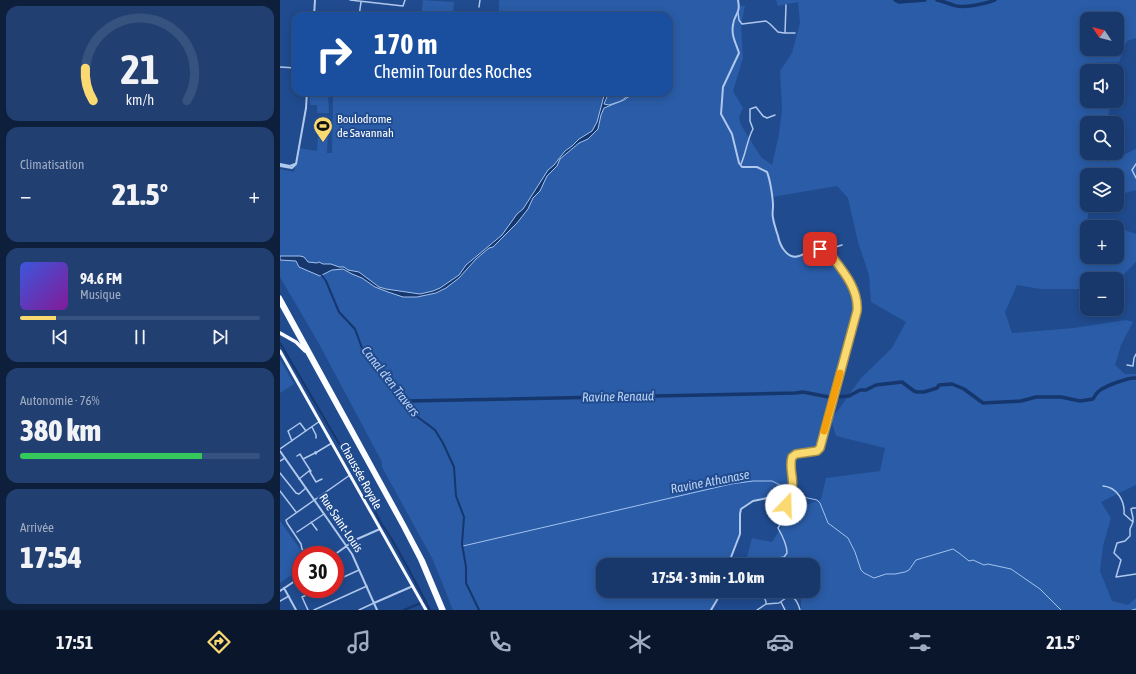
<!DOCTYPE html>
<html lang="fr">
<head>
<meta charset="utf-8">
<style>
  body { margin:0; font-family:"Asap Condensed",sans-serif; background:#213f71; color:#f1f3f6; height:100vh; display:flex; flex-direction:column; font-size:15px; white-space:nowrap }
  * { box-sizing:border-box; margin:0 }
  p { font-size:13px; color:#9facc1 }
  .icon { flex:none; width:22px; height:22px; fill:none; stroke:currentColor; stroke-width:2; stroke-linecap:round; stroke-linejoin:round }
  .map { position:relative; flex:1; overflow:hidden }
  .panel { display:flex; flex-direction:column; gap:6px; padding:6px; background:#0d1f3b; width:280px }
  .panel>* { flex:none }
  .top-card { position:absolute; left:12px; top:12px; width:380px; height:84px; border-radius:12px; box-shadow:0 2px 10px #0003,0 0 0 1px #36527e; background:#1a4fa0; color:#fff; overflow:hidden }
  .needle { width:26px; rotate:305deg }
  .tools { position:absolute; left:800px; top:12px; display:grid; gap:8px }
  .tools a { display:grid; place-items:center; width:44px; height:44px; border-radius:8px; background:#18386b; box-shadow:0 2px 10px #0003,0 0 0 1px #36527e; font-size:20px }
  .speed { position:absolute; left:12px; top:546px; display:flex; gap:8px; font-size:20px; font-weight:700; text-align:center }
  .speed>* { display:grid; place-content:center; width:52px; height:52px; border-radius:50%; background:#18386b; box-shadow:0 2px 10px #0003,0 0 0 1px #36527e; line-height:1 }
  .speed .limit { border:6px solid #d22; background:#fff; color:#111 }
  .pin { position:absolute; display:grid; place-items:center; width:34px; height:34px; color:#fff; margin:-17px; border-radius:8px; box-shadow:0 2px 6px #0006 }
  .me { position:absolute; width:44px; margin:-22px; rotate:21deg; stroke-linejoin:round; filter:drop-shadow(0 0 3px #0008) }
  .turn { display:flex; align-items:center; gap:14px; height:84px; padding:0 16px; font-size:18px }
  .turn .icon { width:52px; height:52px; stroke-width:2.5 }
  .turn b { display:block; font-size:28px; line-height:34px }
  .big { font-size:30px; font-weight:800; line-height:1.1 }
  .panel .tile { flex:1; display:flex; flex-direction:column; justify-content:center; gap:6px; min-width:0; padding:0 14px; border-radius:12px; background:#213f71 }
  .panel .dial { align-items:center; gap:0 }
  .dial svg { height:104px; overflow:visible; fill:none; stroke:#36527e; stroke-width:7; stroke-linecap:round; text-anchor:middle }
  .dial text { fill:#f1f3f6; stroke:none }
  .song { display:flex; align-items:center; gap:12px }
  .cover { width:48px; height:48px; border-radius:6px; background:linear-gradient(135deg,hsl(230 70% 55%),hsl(290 70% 35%)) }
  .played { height:4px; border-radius:2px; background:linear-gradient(90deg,#fad971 15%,#36527e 15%) }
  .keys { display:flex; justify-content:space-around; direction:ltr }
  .heat { display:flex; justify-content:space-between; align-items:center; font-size:22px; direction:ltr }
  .charge { height:6px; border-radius:3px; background:linear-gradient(90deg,#34c759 76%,#36527e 0) }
  .trip { position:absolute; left:316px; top:558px; width:224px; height:40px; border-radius:12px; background:#18386b; box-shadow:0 2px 10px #0003,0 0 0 1px #36527e; font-weight:800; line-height:40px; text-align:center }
  .tabs { display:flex; height:64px; justify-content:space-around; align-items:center; background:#0a162b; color:#9facc1 }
  .tabs .icon { width:28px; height:28px }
  .tabs .selected { color:#fad971 }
  .tabs b { font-size:18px; color:#f1f3f6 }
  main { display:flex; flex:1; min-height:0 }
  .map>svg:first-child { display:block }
  .green { fill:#2a5ca7; fill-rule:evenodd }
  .water { fill:#16376e; stroke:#a3c2ee }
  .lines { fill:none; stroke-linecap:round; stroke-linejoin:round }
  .stream { stroke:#a3c2ee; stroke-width:1 }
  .canal { stroke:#16376e; stroke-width:2 }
  .river { stroke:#16376e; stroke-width:3.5 }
  .minor { stroke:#b0c8ec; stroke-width:1.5 }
  .tertiary { stroke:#b0c8ec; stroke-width:2 }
  .primary { stroke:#f6f9ff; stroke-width:3 }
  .trunk { stroke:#fafcff; stroke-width:3.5 }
  .route-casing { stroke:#a28d49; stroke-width:10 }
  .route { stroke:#fad971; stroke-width:7 }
  .slow { stroke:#f59e0b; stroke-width:7 }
  .labels { text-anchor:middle; stroke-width:4; stroke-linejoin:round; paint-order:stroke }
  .poi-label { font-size:12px; fill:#fff; stroke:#204b8f; text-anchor:start }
  .street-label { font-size:12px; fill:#fff; stroke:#204b8f }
  .water-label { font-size:13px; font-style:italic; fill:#bcd2f3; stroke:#204b8f }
</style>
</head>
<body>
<main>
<section class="panel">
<div class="tile dial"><svg viewBox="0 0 100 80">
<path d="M14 69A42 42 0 1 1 86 69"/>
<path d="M14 69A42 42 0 0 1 8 44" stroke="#fad971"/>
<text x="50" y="56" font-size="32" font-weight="700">21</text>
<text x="50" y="72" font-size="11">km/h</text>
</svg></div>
<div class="tile"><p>Climatisation</p>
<div class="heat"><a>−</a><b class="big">21.5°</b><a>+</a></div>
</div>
<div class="tile">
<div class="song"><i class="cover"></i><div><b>94.6 FM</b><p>Musique</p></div></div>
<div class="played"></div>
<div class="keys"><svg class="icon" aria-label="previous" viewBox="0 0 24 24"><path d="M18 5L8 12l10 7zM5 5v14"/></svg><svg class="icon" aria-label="pause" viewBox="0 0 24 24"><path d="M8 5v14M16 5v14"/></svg><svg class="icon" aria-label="next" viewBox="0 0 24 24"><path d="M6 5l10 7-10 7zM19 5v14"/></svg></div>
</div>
<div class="tile"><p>Autonomie · 76%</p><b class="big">380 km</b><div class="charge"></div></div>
<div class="tile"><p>Arrivée</p><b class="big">17:54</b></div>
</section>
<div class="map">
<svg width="856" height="610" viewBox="0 0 856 610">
  <rect width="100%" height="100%" fill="#204b8f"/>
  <!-- green -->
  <path class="green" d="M 143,0 L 174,2 L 173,16 L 141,16 Z
    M 219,0 L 458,0 L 460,6 L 465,6 L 461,25 L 463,58 L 453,91 L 463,108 L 459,117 L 461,125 L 481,157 L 492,165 L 499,134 L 502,109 L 500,71 L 512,53 L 520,23 L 518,2 L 498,6 L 496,0 L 856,0 L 856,38 L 847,41 L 839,62 L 806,63 L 800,74 L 807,91 L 807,101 L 830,101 L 828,123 L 807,123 L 807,153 L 827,153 L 827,162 L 856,149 L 856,190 L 837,195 L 837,175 L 807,175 L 807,205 L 810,205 L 807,221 L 836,227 L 807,227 L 807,257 L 837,257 L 837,227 L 856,234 L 856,262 L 837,281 L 837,279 L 807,279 L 807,289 L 760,289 L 737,285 L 725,312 L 732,333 L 794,328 L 846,320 L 853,322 L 841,345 L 835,365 L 845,374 L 856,374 L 856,485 L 821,502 L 831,518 L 823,546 L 820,571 L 832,601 L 848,605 L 856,598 L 856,610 L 521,610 L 521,591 L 533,591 L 533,565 L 468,565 L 466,561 L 472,538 L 492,542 L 517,503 L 525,506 L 541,499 L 546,478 L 600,471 L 605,448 L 556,436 L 551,420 L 581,378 L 612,348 L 626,322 L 591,302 L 589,275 L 578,242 L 568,198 L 557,186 L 492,197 C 492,214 495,260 520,256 C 527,255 533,250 540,249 L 550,254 L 567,276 L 577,296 L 577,311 L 539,450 L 513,456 L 511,462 L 513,483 L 511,493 L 473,501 L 461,509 L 460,534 L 448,565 L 323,565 L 323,591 L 440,591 L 431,610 L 173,610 L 153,560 L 102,467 L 102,462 L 38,342 L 0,277 L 0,169 L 14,172 L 19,148 L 37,151 L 38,134 L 48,135 L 47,153 L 52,153 L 53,92 L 388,92 L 388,16 L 219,16 ZM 807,19 L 837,19 L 837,49 L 807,49 Z
    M 29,92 L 48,92 L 49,113 L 37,113 L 37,105 L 30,105 Z
    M 0,359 L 14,384 L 0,393 Z
    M 0,521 L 24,555 L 21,555 L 21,568 L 0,583 Z"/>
  <!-- water -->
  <path class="water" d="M 325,92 L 329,92 L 324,104 L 329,105 L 341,101 L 353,92 L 372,92 L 368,94 L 354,93 L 344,100 L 324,108 L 321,115 L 318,129 L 308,139 L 299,143 L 280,159 L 277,166 L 267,176 L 260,191 L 253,198 L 248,209 L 237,223 L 213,247 L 209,248 L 196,259 L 179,278 L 166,288 L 156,293 L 137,297 L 123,297 L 108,292 L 95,287 L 82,278 L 72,274 L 63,269 L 52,270 L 40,276 L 19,267 L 16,261 L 0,260 L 0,256 L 20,256 L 24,257 L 28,262 L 37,263 L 39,262 L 43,264 L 51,264 L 59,267 L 64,267 L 68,270 L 79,272 L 99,287 L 106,289 L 140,294 L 153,291 L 160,288 L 179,275 L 186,265 L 222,235 L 237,214 L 243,209 L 268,170 L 274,165 L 285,151 L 292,146 L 299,139 L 312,131 L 317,122 Z"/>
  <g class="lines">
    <!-- stream -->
    <path class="stream" d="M 183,546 L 451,484 L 473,481 L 492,481 L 500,485 L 514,495 L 537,500 L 540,503 L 548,523 L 568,538 L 575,552 L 581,570 L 584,573 L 594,578 L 606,574 L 615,574 L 625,572 L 629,570 L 636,560 L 673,549 L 679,553 L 689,561 L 693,560 L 704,565 L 708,564 L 731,569 L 760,589 L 781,610
      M 852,610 L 856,609"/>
    <!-- canal -->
    <path class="canal" d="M 40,273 L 46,281 L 59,312 L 75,329 L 82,348 L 95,357 L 101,370 L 122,393 L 135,415 L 155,430 L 163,443 L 174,467 L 176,496 L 184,517 L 182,544 L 186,567 L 186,583 L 199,610
      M 0,343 L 71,464 L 101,523 L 111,538 L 128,568 L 150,610
      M 124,610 L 146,601"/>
    <!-- river -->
    <path class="river" d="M 615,0 L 619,2 L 645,0
      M 657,0 C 663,1 667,3 673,5 C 682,9 705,4 715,0
      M 557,397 L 569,396 L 580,390 L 586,390 L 596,385 L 622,382 L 634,391 L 637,392 L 644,392 L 657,388 L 659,385 L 672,384 L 684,389 L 703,403 L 741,401 L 756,397 L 781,397 L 800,401 L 813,399 C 815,396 816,393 819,391 C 825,386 849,377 856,378
      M 127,401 L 515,393 L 523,392 L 549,397"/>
    <!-- minor -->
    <path class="minor" d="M 70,0 L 123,6 L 125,0
      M 199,7 L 200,0
      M 458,13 L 459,20 L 462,24 L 486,21 L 490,24 L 498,32 L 504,33 L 515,33
      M 79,16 L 81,2
      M 505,33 L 506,5
      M 0,67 L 16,68
      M 461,164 C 466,153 467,140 473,129 L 470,121 L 470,109 L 476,107 L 483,116 L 487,118 L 495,115
      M 856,164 L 852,170 L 856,178
      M 546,250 L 562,245
      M 847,365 L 853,366 L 854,358 L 856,354
      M 32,427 L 36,435 L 36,438
      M 12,441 L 8,431 L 20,423 L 26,431
      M 0,449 L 40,421
      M 35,452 L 37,452 L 36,454 L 35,453 Z
      M 37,452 L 52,443
      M 17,456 L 20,454 L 23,459
      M 0,461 L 5,458
      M 30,470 L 23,459 L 35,453
      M 30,470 L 31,471 L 30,472 L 29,471 Z
      M 30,472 L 36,482 L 42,479
      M 0,473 L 16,493 L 19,494 L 26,488
      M 19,479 L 29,471
      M 823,486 C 837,487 845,501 844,514 L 853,522 L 853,518 L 851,509 L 853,508 L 856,508
      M 0,491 L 16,512
      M 31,522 L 37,530
      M 853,522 L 850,529 L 850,536 L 845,541 L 837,543 L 834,553 L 841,560 L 836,577 L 856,574
      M 17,532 L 44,514
      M 27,555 L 22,549 L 21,544 L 7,523 L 6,520 L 70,475
      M 492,565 L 499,558 L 504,557 L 507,553 C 507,546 502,535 498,528 L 505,516 L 508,494
      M 55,581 L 79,570
      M 0,601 L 9,596
      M 501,602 L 505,610
      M 486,604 L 499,603 L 510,595 C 515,597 519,605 520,610
      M 28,610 L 22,597 L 39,589
      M 34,610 L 87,586
      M 79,610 L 94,603
      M 477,610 L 486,604 C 487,598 481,595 478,591"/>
    <!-- tertiary -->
    <path class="tertiary" d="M 34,16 L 35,0
      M 0,164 L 10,166 L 15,164
      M 0,166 L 12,168 L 16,164 L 26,108 L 27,92
      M 0,451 L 72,554 L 97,610
      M 54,555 L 75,540 L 100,529
      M 448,565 L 460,534 L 460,514 L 461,509 L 473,501 L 511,493 C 516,481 508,469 512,457 L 516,454 L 537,451 L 540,448 L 577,311 C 578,306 578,301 577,296 C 573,284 553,250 540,249 C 527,248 516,266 504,250 C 500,245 499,241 498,236 C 496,230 494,224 493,218 C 492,214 493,210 493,206 C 493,198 490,179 487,172 L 477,167 L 462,167 L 459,163 L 452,134 L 441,114 L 443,87 L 459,53 C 456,43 451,36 453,25 C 454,14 461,14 458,0
      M 4,588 L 16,610
      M 0,591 L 21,577
      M 94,603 L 133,586
      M 431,610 L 437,600 L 440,591"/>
    <!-- primary -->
    <path class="primary" d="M 0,351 L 146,610"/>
    <!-- trunk -->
    <path class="trunk" d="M 0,297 L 125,526 L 143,560 L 164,610
      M 0,303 L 123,527 L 140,560 L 161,610
      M 0,333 L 16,342 L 25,351"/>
  </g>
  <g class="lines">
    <defs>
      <path id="route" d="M 506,505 L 508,494 L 511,492 C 516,481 508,469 512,457 L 516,454 L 537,451 L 540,448 L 577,311 C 579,289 563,271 550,254 L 546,250 L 540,249"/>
    </defs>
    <!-- route casing -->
    <use href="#route" class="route-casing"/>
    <!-- route -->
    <use href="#route" class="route"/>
    <!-- slow -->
    <path class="slow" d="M 544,431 L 560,373"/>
  </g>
  <!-- icons -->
  <defs>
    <symbol id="stadium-pin" viewBox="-11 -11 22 30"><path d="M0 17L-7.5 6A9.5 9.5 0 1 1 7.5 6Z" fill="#fad971" stroke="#204b8f"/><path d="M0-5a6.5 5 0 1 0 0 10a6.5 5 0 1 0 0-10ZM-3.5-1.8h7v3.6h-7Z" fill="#111"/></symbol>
  </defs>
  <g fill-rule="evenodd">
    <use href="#stadium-pin" x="32" y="115" width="22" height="30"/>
  </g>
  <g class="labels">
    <!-- poi labels -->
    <g class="poi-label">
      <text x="57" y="123">Boulodrome<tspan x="57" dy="14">de Savannah</tspan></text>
    </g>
    <!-- street labels -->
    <g class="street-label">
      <text transform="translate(81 476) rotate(61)" y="4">Chaussée Royale</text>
      <text transform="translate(61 523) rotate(56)" y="4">Rue Saint-Louis</text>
    </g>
    <!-- water labels -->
    <g class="water-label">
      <text transform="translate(111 381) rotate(52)" y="5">Canal d'en Travers</text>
      <text transform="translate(338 396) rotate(-1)" y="5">Ravine Renaud</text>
      <text transform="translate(430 481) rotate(-11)" y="5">Ravine Athanase</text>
    </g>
  </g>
</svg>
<div class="tools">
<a><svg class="needle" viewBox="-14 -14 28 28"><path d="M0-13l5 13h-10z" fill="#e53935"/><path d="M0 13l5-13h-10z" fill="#9facc1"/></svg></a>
<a><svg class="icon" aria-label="sound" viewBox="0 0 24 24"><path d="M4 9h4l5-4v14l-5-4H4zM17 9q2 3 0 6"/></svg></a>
<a><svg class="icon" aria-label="search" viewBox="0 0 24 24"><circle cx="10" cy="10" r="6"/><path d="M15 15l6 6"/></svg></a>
<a><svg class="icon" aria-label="layers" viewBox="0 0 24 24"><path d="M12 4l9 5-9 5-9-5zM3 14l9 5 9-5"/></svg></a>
<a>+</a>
<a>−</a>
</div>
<div class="speed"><div class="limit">30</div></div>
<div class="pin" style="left:540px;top:249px;background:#d93025"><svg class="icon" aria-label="arrive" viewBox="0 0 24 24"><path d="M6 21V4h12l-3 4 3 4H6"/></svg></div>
<svg class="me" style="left:506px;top:505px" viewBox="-20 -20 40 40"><circle r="19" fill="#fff"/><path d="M0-13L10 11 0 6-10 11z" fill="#fad971"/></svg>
<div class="trip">17:54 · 3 min · 1.0 km</div>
<div class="top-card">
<div class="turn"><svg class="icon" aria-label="right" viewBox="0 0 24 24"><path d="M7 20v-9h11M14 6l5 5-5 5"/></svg><div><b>170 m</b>Chemin Tour des Roches</div></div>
</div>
</div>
</main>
<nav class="tabs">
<b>17:51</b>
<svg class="icon selected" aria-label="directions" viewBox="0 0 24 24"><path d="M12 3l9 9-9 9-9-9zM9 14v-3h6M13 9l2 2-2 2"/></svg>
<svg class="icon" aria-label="music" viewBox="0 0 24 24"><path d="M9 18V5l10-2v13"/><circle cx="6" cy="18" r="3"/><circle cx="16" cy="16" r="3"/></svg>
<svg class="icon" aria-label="phone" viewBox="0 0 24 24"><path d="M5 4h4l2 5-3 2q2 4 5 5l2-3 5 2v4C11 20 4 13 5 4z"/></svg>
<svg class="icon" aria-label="climate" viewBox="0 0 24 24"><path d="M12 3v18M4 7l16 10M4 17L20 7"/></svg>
<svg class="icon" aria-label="car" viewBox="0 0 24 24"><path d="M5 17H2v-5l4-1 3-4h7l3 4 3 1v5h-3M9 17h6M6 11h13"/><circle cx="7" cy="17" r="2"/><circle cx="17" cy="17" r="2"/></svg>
<svg class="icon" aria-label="filters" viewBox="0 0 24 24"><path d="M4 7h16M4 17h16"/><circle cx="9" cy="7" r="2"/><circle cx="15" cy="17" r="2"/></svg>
<b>21.5°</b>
</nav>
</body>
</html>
